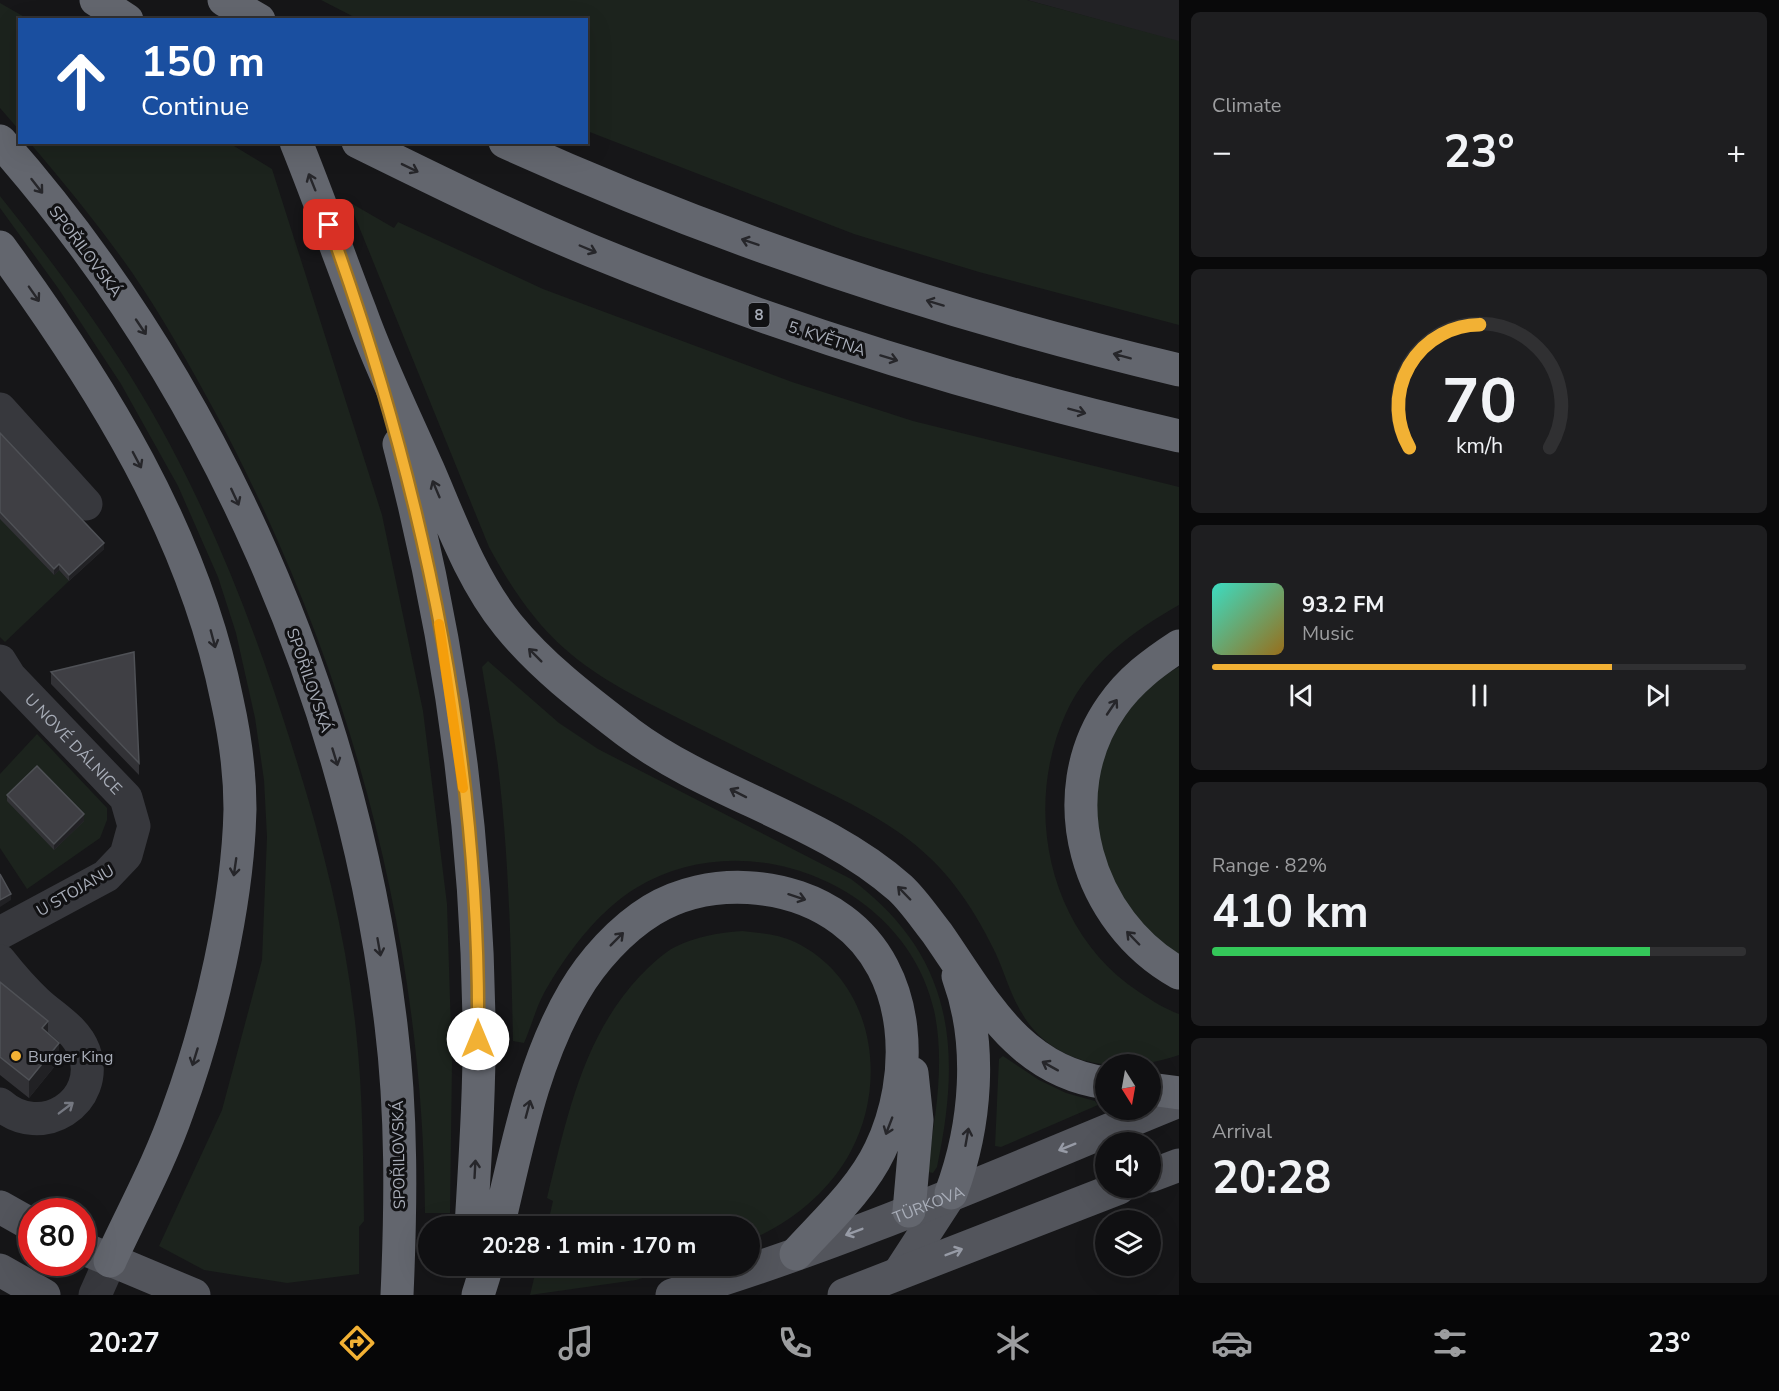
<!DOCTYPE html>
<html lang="en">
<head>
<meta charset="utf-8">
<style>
  body { margin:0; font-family:"Nunito Sans",sans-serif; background:#1e1e20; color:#f1f3f6; height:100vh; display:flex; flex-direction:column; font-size:22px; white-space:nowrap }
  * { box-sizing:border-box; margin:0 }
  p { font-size:20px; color:#9c9d9f }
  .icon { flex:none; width:33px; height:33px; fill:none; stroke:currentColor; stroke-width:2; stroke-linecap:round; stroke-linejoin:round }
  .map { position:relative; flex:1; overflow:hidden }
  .side { display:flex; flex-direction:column; gap:12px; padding:12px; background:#09090a; width:600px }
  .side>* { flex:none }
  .banner { position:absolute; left:18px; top:18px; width:570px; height:126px; border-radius:0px; box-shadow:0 6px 24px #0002,0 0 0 2px #303032; background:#1a4fa0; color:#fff; overflow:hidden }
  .needle { width:39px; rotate:169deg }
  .fabs { position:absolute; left:1095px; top:1054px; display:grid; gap:12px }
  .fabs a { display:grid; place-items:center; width:66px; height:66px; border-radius:50%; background:#101012; box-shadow:0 6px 24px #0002,0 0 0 2px #303032; font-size:30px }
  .speed { position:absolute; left:18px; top:1198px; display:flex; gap:12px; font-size:30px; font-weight:700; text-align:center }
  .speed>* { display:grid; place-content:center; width:78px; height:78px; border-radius:50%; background:#101012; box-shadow:0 6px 24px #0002,0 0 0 2px #303032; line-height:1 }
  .speed .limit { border:9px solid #d22; background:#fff; color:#111 }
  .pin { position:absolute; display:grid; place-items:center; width:51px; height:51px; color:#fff; margin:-26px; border-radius:12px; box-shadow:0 3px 9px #0006 }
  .me { position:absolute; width:66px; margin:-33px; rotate:0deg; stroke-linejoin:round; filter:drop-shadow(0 0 4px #0008) }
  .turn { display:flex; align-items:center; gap:21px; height:126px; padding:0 24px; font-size:27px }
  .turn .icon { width:78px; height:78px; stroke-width:2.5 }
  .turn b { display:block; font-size:42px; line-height:51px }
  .big { font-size:45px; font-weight:700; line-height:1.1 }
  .side .widget { flex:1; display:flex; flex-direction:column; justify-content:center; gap:9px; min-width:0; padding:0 21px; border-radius:9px; background:#1e1e20 }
  .side .dial { align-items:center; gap:0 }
  .dial svg { height:156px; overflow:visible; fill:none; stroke:#303032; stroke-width:7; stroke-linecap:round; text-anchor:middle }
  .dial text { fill:#f1f3f6; stroke:none }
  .song { display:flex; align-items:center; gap:18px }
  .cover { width:72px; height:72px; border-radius:9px; background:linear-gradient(135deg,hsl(170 70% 55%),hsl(40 70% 35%)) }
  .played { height:6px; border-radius:3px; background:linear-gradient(90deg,#f2b134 75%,#303032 75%) }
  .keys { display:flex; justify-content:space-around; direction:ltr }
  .heat { display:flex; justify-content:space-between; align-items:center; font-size:33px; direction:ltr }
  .charge { height:9px; border-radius:4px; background:linear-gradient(90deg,#34c759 82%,#303032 0) }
  .trip { position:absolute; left:418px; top:1216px; width:342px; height:60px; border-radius:30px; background:#101012; box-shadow:0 6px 24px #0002,0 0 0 2px #303032; font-weight:700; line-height:60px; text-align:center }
  .dock { display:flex; height:96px; justify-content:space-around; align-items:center; background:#060607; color:#9c9d9f }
  .dock .icon { width:42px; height:42px }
  .dock .selected { color:#f2b134 }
  .dock b { font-size:27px; color:#f1f3f6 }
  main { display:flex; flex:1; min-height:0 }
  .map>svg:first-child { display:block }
  .built { fill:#222225 }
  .green { fill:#1c231d }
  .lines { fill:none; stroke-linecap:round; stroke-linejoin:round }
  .minor { stroke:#37383d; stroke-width:33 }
  .major { stroke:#53555c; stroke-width:33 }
  .highway { stroke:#63666e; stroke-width:33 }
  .highway-bridge { stroke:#63666e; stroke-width:33 }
  .wall { fill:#323236 }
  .shaded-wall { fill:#212124 }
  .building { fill:#3f3f44; stroke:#4f5156; stroke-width:1.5 }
  .oneway { stroke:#26262a }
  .oneway2 { stroke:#757881 }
  .oneway3 { stroke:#979ba6 }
  .route-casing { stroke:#9d7322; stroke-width:15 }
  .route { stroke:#f2b134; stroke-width:10 }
  .slow { stroke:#f59e0b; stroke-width:10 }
  .poi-dot { fill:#f2b134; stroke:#111113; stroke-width:2 }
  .labels { text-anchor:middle; stroke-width:6; stroke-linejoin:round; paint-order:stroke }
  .shield { fill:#111113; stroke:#7b7e86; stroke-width:1.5 }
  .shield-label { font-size:15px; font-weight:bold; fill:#a8adb8 }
  .street-label { font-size:16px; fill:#a8adb8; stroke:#111113 }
  .poi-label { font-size:16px; fill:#a8adb8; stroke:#111113; text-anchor:start }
</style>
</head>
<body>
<main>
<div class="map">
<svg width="1179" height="1295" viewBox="0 0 1179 1295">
  <rect width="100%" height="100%" fill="#161618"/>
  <!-- built -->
  <path class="built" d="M 1027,0 L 1179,0 L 1179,41 L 1176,41 Z"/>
  <!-- green -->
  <path class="green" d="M 321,0 L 1027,0 L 1179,41 L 1179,325 L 979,272 L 854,234 L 587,131 L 586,20 L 358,19 Z
    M 0,3 L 28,19 L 20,20 L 19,130 L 0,108 Z
    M 30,143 L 229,143 L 272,169 L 382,515 L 423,711 L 447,904 L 452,1063 L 450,1213 L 425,1213 C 423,933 347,658 215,412 C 189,364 162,316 131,271 C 100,227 65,184 30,143 Z
    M 0,196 C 46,254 91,313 131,377 C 202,491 251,616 291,743 C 321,837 346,933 356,1031 C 363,1094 363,1158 364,1221 L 359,1227 L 359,1274 L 287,1283 L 204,1270 L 159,1246 L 222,1110 L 262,960 L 267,837 L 264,780 L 255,718 L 236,633 L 218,577 L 178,486 L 121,384 L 58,288 L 0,208 Z
    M 349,202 L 394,228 L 398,222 L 543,289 L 792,382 L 913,421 L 1179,487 L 1179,605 C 1132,632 1090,662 1066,713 C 1022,809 1049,933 1139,992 C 1151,1000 1165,1009 1179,1014 L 1179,1055 C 1128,1073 1064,1070 1029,1024 C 1013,1003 1007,979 996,954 C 980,920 957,883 929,857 C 896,825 854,805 813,785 C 771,764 728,743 686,722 C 644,701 600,680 565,649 C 533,621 509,584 489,547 Z
    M 0,518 L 54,575 L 59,570 L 69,581 L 5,642 L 0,637 Z
    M 488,661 L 559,723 L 598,749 L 851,879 C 954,956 962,1049 937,1167 L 933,1173 L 928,1172 L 927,1167 C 936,1116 945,1061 934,1010 C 905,883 744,821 636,888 C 598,911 566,954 544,993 C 536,1008 531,1027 524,1043 L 513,1041 C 511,949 509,857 498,766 C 494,733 487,700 482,667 Z
    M 1179,667 L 1179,956 C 1163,944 1147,932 1134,917 C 1127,909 1123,898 1118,889 C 1114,881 1109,873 1105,864 C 1076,793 1113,701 1179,667 Z
    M 37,734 L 107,808 L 107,820 L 100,838 L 27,889 L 0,848 L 0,774 Z
    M 742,931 C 760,933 778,934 795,942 C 873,980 889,1080 851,1151 C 830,1191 791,1223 750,1240 L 750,1227 L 547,1227 L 553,1201 L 547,1198 C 567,1118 582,1038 640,976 C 650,966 663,953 675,947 C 697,936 718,933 742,931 Z
    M 1003,1056 L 1039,1080 L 1066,1093 L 1095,1101 L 1098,1105 L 1001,1147 L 995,1146 L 999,1059 Z
    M 537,1266 L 683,1266 L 636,1280 L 530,1295 Z"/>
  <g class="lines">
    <!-- minor -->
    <g class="minor">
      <path d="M 0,409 L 86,504"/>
      <path id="s1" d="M 0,661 L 10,677 L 126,798 L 134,826 L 126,855 L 106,876 L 0,933"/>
      <path d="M 0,961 C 11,975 23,989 37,1002 C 53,1017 76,1029 84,1051 C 102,1102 41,1141 0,1104"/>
      <path d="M 95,1295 L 110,1261"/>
    </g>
    <!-- major -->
    <g class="major">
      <path d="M 1150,1176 L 1179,1165"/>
      <path d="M 0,1207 L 32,1225"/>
      <path d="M 82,1248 L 194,1295"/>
      <path d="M 0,1270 L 44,1295"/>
      <path d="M 899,1273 L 951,1193"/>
      <path id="s2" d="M 672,1295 C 845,1244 1012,1169 1179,1101"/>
      <path d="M 844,1295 L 1119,1188"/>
    </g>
    <!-- highway -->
    <path class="highway" d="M 96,0 L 127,20
      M 0,141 C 216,386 352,701 391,1025 C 402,1114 401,1205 397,1295
      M 296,142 C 319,199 339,256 361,313 C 380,366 405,417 428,469 C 451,522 471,579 508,625 C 542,667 586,700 629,733 C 712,795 821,818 900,888 C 914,901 925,918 937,933 C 983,999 1018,1071 1106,1083
      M 358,142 C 435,180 512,218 592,251 C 782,329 979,390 1179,436
      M 505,142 C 721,240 948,315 1179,370
      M 0,247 C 100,384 193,531 227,700 C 235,736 240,773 240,809 C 238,903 210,1023 178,1110 C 160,1162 133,1211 110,1261
      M 399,444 C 448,631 476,825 479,1018 C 480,1088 475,1158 471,1227
      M 1179,646 C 1153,663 1130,680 1112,706 C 1049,795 1087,922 1179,973
      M 1150,1089 L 1179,1093
      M 951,1193 C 976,1126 983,1044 958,976
      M 909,1211 L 917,1120 L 912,1073
      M 498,1227 C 517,1148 532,1063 574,992 C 592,961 621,929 652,910 C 708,876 790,881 842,920 C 913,972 915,1077 880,1150 C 861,1190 825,1222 796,1254
      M 478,1295 L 487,1266"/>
    <!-- highway-bridge -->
    <path class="highway-bridge" d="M 224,0 L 259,20"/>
  </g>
  <!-- wall -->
  <path class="wall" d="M 0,433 L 104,549 L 69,581 L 59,570 L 54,575 L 0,519 Z
    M 51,672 L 139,763 L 139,775 L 51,684 Z
    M 7,795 L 84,821 L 54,850 L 7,801 Z
    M 0,982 L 48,1034 L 59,1061 L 29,1098 L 0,1075 Z"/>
  <!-- shaded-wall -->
  <path class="shaded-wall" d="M 104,543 L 104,549 L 69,581 L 69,575 Z
    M 59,564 L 59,570 L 54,575 L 54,569 Z
    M 84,814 L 84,821 L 54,850 L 54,844 Z
    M 11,894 L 11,900 L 0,907 L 0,900 Z
    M 48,1021 L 48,1040 L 42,1028 Z
    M 59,1043 L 59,1061 L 29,1098 L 29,1080 Z"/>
  <!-- building -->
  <path class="building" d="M 0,433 L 104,543 L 69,575 L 59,564 L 54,569 L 0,512 Z
    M 134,652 L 139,763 L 51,672 Z
    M 37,766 L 84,814 L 54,844 L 7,795 Z
    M 0,874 L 11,894 L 0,900 Z
    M 0,982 L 48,1021 L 42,1028 L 59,1043 L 29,1080 L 0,1057 Z"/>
  <!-- one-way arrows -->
  <defs><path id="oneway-shaft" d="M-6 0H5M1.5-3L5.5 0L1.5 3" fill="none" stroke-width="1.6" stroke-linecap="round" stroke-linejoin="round" transform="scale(1.5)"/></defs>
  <g class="oneway">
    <use href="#oneway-shaft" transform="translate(410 168) rotate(26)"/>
    <use href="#oneway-shaft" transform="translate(312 182) rotate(-112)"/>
    <use href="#oneway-shaft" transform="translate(37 186) rotate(52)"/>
    <use href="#oneway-shaft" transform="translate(750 242) rotate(-161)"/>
    <use href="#oneway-shaft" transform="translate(588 249) rotate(23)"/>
    <use href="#oneway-shaft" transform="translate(34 294) rotate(55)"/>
    <use href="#oneway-shaft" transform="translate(935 303) rotate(-163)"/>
    <use href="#oneway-shaft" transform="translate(141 327) rotate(56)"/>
    <use href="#oneway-shaft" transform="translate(1122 356) rotate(-165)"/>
    <use href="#oneway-shaft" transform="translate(889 358) rotate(17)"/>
    <use href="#oneway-shaft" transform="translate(1077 411) rotate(15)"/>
    <use href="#oneway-shaft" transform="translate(137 460) rotate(62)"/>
    <use href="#oneway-shaft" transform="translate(436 489) rotate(-113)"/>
    <use href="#oneway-shaft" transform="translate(235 497) rotate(65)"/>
    <use href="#oneway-shaft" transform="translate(213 639) rotate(75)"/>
    <use href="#oneway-shaft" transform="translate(535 655) rotate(-135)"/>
    <use href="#oneway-shaft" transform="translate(1112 707) rotate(-56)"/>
    <use href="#oneway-shaft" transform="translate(335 757) rotate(73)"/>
    <use href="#oneway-shaft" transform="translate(738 793) rotate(-153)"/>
    <use href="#oneway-shaft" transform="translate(235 867) rotate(98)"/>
    <use href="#oneway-shaft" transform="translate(904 893) rotate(-134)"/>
    <use href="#oneway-shaft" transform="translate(797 897) rotate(18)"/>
    <use href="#oneway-shaft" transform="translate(1133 938) rotate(-134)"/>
    <use href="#oneway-shaft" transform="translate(617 939) rotate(-45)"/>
    <use href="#oneway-shaft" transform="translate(379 947) rotate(80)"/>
    <use href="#oneway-shaft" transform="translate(195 1057) rotate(107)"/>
    <use href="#oneway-shaft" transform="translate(1050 1066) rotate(-151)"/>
    <use href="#oneway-shaft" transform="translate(528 1109) rotate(-75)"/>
    <use href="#oneway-shaft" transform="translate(889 1126) rotate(111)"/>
    <use href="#oneway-shaft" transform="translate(967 1137) rotate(-80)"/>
    <use href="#oneway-shaft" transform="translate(475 1169) rotate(-87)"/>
  </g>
  <use class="oneway2" href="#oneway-shaft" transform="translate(66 1108) rotate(-37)"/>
  <g class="oneway3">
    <use href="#oneway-shaft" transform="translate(1067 1147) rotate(158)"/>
    <use href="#oneway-shaft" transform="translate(854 1232) rotate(159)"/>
    <use href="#oneway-shaft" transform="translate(954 1252) rotate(-21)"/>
  </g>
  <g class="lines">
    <defs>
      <path id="route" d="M 329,225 C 423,485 481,762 478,1039"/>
    </defs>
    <!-- route casing -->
    <use href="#route" class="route-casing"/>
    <!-- route -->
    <use href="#route" class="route"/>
    <!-- slow -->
    <path class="slow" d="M 439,624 L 463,788"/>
  </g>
  <!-- markers -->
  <circle class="poi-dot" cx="16" cy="1056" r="6"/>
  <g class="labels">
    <!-- shield labels -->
    <rect class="shield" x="748.5" y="303" width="21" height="24" rx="4.5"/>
    <g class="shield-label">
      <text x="759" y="320">8</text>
    </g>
    <!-- street labels -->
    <g class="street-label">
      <text transform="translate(86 251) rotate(53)" y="6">SPOŘILOVSKÁ</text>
      <text transform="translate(827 338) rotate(18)" y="6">5. KVĚTNA</text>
      <text transform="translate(310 680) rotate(71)" y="6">SPOŘILOVSKÁ</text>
      <text dy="6" stroke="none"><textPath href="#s1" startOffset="111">U NOVÉ DÁLNICE</textPath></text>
      <text transform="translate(75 890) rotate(-30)" y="6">U STOJANU</text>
      <text transform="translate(398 1155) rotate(-91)" y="6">SPOŘILOVSKÁ</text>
      <text dy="6" stroke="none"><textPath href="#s2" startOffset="272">TÜRKOVA</textPath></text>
    </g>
    <!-- poi labels -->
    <g class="poi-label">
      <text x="28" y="1062">Burger King</text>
    </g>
  </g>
</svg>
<div class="fabs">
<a><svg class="needle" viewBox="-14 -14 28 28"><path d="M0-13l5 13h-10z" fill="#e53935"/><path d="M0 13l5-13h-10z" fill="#9c9d9f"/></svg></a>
<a><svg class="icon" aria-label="sound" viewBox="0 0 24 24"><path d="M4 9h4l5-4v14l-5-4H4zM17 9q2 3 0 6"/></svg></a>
<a><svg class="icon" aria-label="layers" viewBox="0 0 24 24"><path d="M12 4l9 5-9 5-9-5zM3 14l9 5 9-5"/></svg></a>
</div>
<div class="speed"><div class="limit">80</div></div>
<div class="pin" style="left:329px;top:225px;background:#d93025"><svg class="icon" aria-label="arrive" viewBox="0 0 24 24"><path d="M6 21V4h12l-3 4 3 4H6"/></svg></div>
<svg class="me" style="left:478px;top:1039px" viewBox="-20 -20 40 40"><circle r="19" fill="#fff"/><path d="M0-13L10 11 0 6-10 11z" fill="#f2b134"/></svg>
<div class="trip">20:28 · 1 min · 170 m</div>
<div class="banner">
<div class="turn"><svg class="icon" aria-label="ahead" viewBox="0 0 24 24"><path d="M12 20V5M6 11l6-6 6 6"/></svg><div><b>150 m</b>Continue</div></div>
</div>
</div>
<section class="side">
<div class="widget"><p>Climate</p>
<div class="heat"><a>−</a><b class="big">23°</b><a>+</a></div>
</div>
<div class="widget dial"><svg viewBox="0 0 100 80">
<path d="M14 69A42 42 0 1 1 86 69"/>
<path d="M14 69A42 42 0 0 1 50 6" stroke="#f2b134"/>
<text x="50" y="56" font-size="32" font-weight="700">70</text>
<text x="50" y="72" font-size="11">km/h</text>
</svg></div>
<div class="widget">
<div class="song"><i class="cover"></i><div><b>93.2 FM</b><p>Music</p></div></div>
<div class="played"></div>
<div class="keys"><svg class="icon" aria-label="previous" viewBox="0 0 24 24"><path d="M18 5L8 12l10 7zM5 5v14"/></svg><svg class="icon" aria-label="pause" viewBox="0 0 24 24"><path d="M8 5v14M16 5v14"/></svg><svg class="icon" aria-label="next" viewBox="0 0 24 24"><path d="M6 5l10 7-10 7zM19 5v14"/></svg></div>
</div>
<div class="widget"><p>Range · 82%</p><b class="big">410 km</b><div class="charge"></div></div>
<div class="widget"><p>Arrival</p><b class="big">20:28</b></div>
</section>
</main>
<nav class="dock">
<b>20:27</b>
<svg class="icon selected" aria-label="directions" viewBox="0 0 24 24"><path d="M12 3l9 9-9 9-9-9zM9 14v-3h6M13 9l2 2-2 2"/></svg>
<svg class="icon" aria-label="music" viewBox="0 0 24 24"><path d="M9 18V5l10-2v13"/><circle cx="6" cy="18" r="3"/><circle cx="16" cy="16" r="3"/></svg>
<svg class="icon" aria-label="phone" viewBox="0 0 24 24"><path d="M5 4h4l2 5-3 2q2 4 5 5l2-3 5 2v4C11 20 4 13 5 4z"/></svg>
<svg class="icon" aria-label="climate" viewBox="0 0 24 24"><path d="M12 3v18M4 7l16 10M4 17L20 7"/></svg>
<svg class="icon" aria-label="car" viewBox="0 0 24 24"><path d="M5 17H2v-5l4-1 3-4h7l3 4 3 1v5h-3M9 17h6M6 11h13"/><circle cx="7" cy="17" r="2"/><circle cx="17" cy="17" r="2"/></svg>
<svg class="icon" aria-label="filters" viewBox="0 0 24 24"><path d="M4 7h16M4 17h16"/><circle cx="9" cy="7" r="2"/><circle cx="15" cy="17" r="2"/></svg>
<b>23°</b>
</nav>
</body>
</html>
